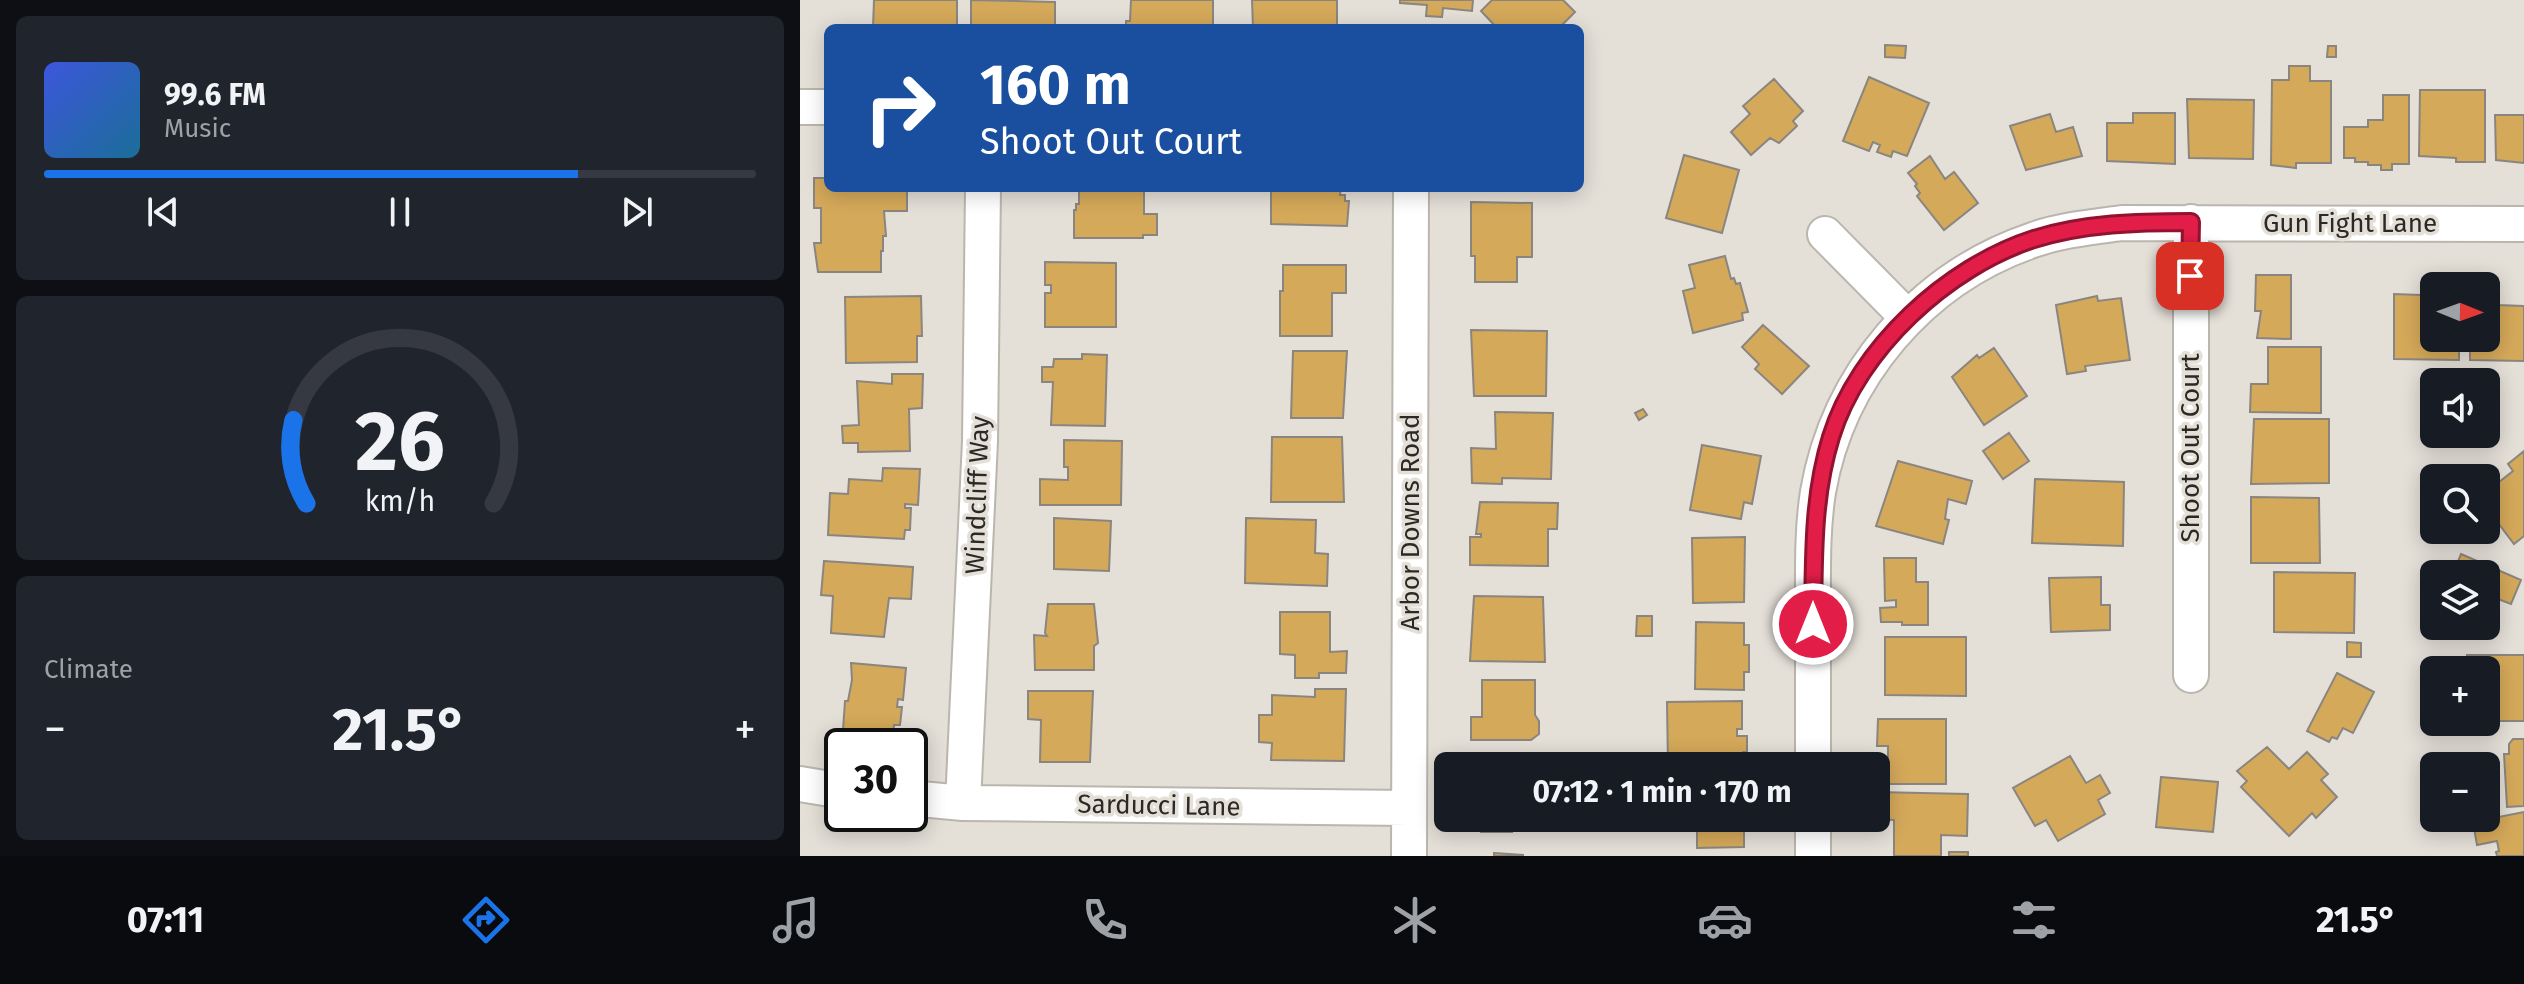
<!DOCTYPE html>
<html lang="en">
<head>
<meta charset="utf-8">
<style>
  body { margin:0; font-family:"Fira Sans",sans-serif; background:#20242c; color:#f1f3f6; height:100vh; display:flex; flex-direction:column; font-size:30px; white-space:nowrap }
  * { box-sizing:border-box; margin:0 }
  p { font-size:26px; color:#9ea1a6 }
  .icon { flex:none; width:44px; height:44px; fill:none; stroke:currentColor; stroke-width:2; stroke-linecap:round; stroke-linejoin:round }
  .map { position:relative; flex:1; overflow:hidden }
  .sheet { display:flex; flex-direction:column; gap:16px; padding:16px; background:#0d0f14; width:800px }
  .sheet>* { flex:none }
  .banner { position:absolute; left:24px; top:24px; width:760px; height:168px; border-radius:12px; box-shadow:0 4px 20px #0003; background:#1a4fa0; color:#fff; overflow:hidden }
  .needle { width:52px; rotate:91deg }
  .fabs { position:absolute; left:1620px; top:272px; display:grid; gap:16px }
  .fabs a { display:grid; place-items:center; width:80px; height:80px; border-radius:12px; background:#171b24; box-shadow:0 4px 20px #0003; font-size:40px }
  .speed { position:absolute; left:24px; top:728px; display:flex; gap:16px; font-size:40px; font-weight:700; text-align:center }
  .speed>* { display:grid; place-content:center; width:104px; height:104px; border-radius:50%; background:#171b24; box-shadow:0 4px 20px #0003; line-height:1 }
  .speed .limit { border:4px solid #111; border-radius:12px; background:#fff; color:#111 }
  .pin { position:absolute; display:grid; place-items:center; width:68px; height:68px; color:#fff; margin:-34px; border-radius:16px; box-shadow:0 4px 12px #0006 }
  .me { position:absolute; width:88px; margin:-44px; rotate:0deg; stroke-linejoin:round; filter:drop-shadow(0 0 6px #0008) }
  .turn { display:flex; align-items:center; gap:28px; height:168px; padding:0 24px; font-size:36px }
  .turn .icon { width:104px; height:104px; stroke-width:2.5 }
  .turn b { display:block; font-size:56px; line-height:68px }
  .big { font-size:60px; font-weight:700; line-height:1.1 }
  .sheet .tile { flex:1; display:flex; flex-direction:column; justify-content:center; gap:12px; min-width:0; padding:0 28px; border-radius:12px; background:#20242c }
  .sheet .dial { align-items:center; gap:0 }
  .dial svg { height:208px; overflow:visible; fill:none; stroke:#363941; stroke-width:7; stroke-linecap:round; text-anchor:middle }
  .dial text { fill:#f1f3f6; stroke:none }
  .song { display:flex; align-items:center; gap:24px }
  .cover { width:96px; height:96px; border-radius:12px; background:linear-gradient(135deg,hsl(230 70% 55%),hsl(200 70% 35%)) }
  .played { height:8px; border-radius:4px; background:linear-gradient(90deg,#1a73e8 75%,#363941 75%) }
  .keys { display:flex; justify-content:space-around; direction:ltr }
  .heat { display:flex; justify-content:space-between; align-items:center; font-size:44px; direction:ltr }
  .trip { position:absolute; left:634px; top:752px; width:456px; height:80px; border-radius:12px; background:#171b24; box-shadow:0 4px 20px #0003; font-weight:700; line-height:80px; text-align:center }
  .menu { display:flex; height:128px; justify-content:space-around; align-items:center; background:#090b0e; color:#9ea1a6 }
  .menu .icon { width:56px; height:56px }
  .menu .selected { color:#1a73e8 }
  .menu b { font-size:36px; color:#f1f3f6 }
  main { display:flex; flex:1; min-height:0 }
  .map>svg:first-child { display:block }
  .building { fill:#d5a95a; stroke:#8a867f; stroke-width:2 }
  .lines { fill:none; stroke-linecap:round; stroke-linejoin:round }
  .minor-casing { stroke:#bab6ae; stroke-width:38 }
  .minor { stroke:#fff; stroke-width:34 }
  .route-casing { stroke:#92132f; stroke-width:20 }
  .route { stroke:#e11d48; stroke-width:14 }
  .labels { text-anchor:middle; stroke-width:7; stroke-linejoin:round; paint-order:stroke }
  .street-label { font-size:26px; fill:#2b2926; stroke:#e4dfd7 }
</style>
</head>
<body>
<main>
<section class="sheet">
<div class="tile">
<div class="song"><i class="cover"></i><div><b>99.6 FM</b><p>Music</p></div></div>
<div class="played"></div>
<div class="keys"><svg class="icon" aria-label="previous" viewBox="0 0 24 24"><path d="M18 5L8 12l10 7zM5 5v14"/></svg><svg class="icon" aria-label="pause" viewBox="0 0 24 24"><path d="M8 5v14M16 5v14"/></svg><svg class="icon" aria-label="next" viewBox="0 0 24 24"><path d="M6 5l10 7-10 7zM19 5v14"/></svg></div>
</div>
<div class="tile dial"><svg viewBox="0 0 100 80">
<path d="M14 69A42 42 0 1 1 86 69"/>
<path d="M14 69A42 42 0 0 1 9 37" stroke="#1a73e8"/>
<text x="50" y="56" font-size="32" font-weight="700">26</text>
<text x="50" y="72" font-size="11">km/h</text>
</svg></div>
<div class="tile"><p>Climate</p>
<div class="heat"><a>−</a><b class="big">21.5°</b><a>+</a></div>
</div>
</section>
<div class="map">
<svg width="1724" height="856" viewBox="0 0 1724 856">
  <rect width="100%" height="100%" fill="#e4dfd7"/>
  <!-- building -->
  <path class="building" d="M 74,0 L 157,0 L 157,28 L 73,28 Z
    M 171,0 L 255,2 L 255,28 L 171,28 Z
    M 331,0 L 413,0 L 413,28 L 326,28 L 326,21 L 330,21 Z
    M 452,0 L 537,0 L 537,28 L 453,28 Z
    M 600,0 L 673,0 L 672,11 L 643,8 L 642,17 L 626,16 L 627,5 L 600,3 Z
    M 692,0 L 763,0 L 775,12 L 759,28 L 697,28 L 681,11 Z
    M 1085,45 L 1106,46 L 1105,58 L 1085,57 Z
    M 1528,46 L 1536,46 L 1536,57 L 1527,57 Z
    M 1489,66 L 1510,66 L 1510,81 L 1531,81 L 1531,163 L 1496,163 L 1496,168 L 1471,165 L 1472,80 L 1489,80 Z
    M 1069,77 L 1129,103 L 1107,156 L 1093,151 L 1091,157 L 1077,152 L 1080,145 L 1073,142 L 1069,151 L 1043,141 Z
    M 974,79 L 1003,111 L 993,121 L 997,126 L 979,143 L 970,138 L 951,155 L 931,132 L 950,114 L 943,106 Z
    M 1620,90 L 1685,90 L 1685,162 L 1656,162 L 1656,158 L 1619,156 Z
    M 1583,95 L 1609,95 L 1609,164 L 1592,164 L 1592,170 L 1581,170 L 1581,165 L 1568,165 L 1568,162 L 1555,162 L 1555,158 L 1544,158 L 1544,127 L 1568,127 L 1568,120 L 1583,120 Z
    M 1387,99 L 1454,100 L 1453,159 L 1389,158 Z
    M 1333,113 L 1375,113 L 1375,164 L 1307,161 L 1307,123 L 1333,123 Z
    M 1250,114 L 1256,132 L 1273,127 L 1282,156 L 1226,170 L 1210,126 Z
    M 1695,115 L 1724,115 L 1724,163 L 1696,160 Z
    M 884,155 L 939,170 L 922,233 L 866,218 Z
    M 1130,156 L 1145,179 L 1154,172 L 1178,203 L 1144,230 L 1117,196 L 1120,193 L 1115,186 L 1117,184 L 1108,173 Z
    M 14,178 L 28,178 L 28,188 L 107,188 L 107,211 L 84,211 L 86,236 L 83,236 L 83,251 L 81,251 L 81,272 L 18,272 L 14,243 L 21,243 L 21,208 L 14,208 Z
    M 262,188 L 357,188 L 357,191 L 344,191 L 344,214 L 357,214 L 357,235 L 343,235 L 343,238 L 274,238 L 274,210 L 276,210 L 276,204 L 279,204 L 279,191 L 262,191 Z
    M 471,188 L 541,188 L 540,195 L 545,195 L 545,201 L 549,201 L 547,226 L 471,224 Z
    M 671,202 L 732,203 L 732,257 L 717,257 L 717,282 L 675,282 L 675,256 L 671,256 Z
    M 925,256 L 931,279 L 934,278 L 936,284 L 940,283 L 948,312 L 942,313 L 943,320 L 893,333 L 883,291 L 895,288 L 889,265 Z
    M 245,262 L 316,263 L 316,327 L 245,327 L 245,293 L 251,293 L 251,285 L 245,285 Z
    M 483,265 L 546,265 L 546,293 L 532,293 L 532,336 L 480,336 L 480,291 L 483,291 Z
    M 1456,275 L 1491,275 L 1491,339 L 1457,338 L 1461,311 L 1455,311 Z
    M 1686,291 L 1697,291 L 1697,305 L 1724,306 L 1724,361 L 1670,360 L 1670,338 L 1686,338 Z
    M 1622,292 L 1634,292 L 1634,338 L 1659,338 L 1659,360 L 1594,359 L 1594,294 L 1621,295 Z
    M 121,296 L 122,336 L 117,336 L 117,362 L 46,363 L 45,297 Z
    M 1297,296 L 1298,301 L 1321,298 L 1330,360 L 1285,366 L 1286,371 L 1267,374 L 1256,305 Z
    M 963,325 L 1009,366 L 982,394 L 955,369 L 959,364 L 942,347 Z
    M 671,330 L 747,331 L 746,396 L 674,396 Z
    M 1468,347 L 1521,347 L 1521,413 L 1450,412 L 1451,384 L 1468,384 Z
    M 1194,348 L 1227,396 L 1184,425 L 1152,377 L 1177,355 L 1179,358 Z
    M 493,351 L 547,351 L 543,418 L 491,418 Z
    M 282,354 L 307,355 L 305,426 L 251,425 L 253,382 L 242,382 L 242,367 L 253,367 L 254,359 L 282,359 Z
    M 92,374 L 123,374 L 122,408 L 109,409 L 110,451 L 58,452 L 58,443 L 43,443 L 42,426 L 59,425 L 57,381 L 92,384 Z
    M 843,409 L 847,415 L 839,420 L 835,413 Z
    M 695,412 L 753,413 L 751,479 L 702,478 L 702,484 L 672,483 L 671,448 L 696,449 Z
    M 1454,419 L 1529,419 L 1529,483 L 1451,484 Z
    M 1209,433 L 1229,461 L 1203,479 L 1183,451 Z
    M 472,437 L 542,437 L 544,502 L 471,502 Z
    M 264,440 L 322,441 L 321,505 L 240,505 L 240,479 L 268,480 L 268,467 L 264,467 Z
    M 902,445 L 961,456 L 952,504 L 944,502 L 941,519 L 890,510 Z
    M 1724,451 L 1724,536 L 1714,544 L 1686,507 L 1686,478 L 1674,478 L 1687,467 L 1699,482 L 1713,471 L 1708,464 Z
    M 1098,461 L 1172,481 L 1166,504 L 1148,499 L 1145,519 L 1149,520 L 1143,544 L 1076,526 Z
    M 83,468 L 120,469 L 118,505 L 105,504 L 105,508 L 111,508 L 110,530 L 105,530 L 104,539 L 28,535 L 30,493 L 48,494 L 49,479 L 82,481 Z
    M 1235,479 L 1324,482 L 1323,546 L 1232,543 Z
    M 1451,497 L 1519,498 L 1520,563 L 1451,563 Z
    M 680,502 L 758,503 L 757,529 L 748,529 L 748,566 L 670,565 L 670,537 L 681,537 L 681,534 L 676,534 Z
    M 254,518 L 311,521 L 309,571 L 254,569 Z
    M 446,518 L 516,520 L 515,553 L 528,554 L 527,586 L 445,583 Z
    M 945,537 L 944,602 L 893,603 L 892,538 Z
    M 1661,554 L 1721,580 L 1711,604 L 1698,599 L 1693,611 L 1688,609 L 1686,613 L 1686,574 L 1653,574 Z
    M 1084,558 L 1116,558 L 1116,582 L 1128,582 L 1128,625 L 1102,625 L 1102,622 L 1081,622 L 1080,608 L 1096,607 L 1096,600 L 1085,601 Z
    M 24,561 L 113,567 L 111,599 L 89,598 L 84,637 L 31,633 L 33,596 L 21,595 Z
    M 1474,572 L 1555,573 L 1554,633 L 1474,632 Z
    M 1301,577 L 1301,605 L 1310,605 L 1310,630 L 1251,632 L 1249,578 Z
    M 674,596 L 743,597 L 745,662 L 670,661 Z
    M 248,604 L 294,604 L 298,643 L 294,646 L 294,670 L 235,670 L 234,635 L 247,636 L 245,633 Z
    M 480,612 L 530,612 L 530,652 L 547,651 L 546,673 L 519,673 L 519,678 L 495,678 L 495,655 L 480,654 Z
    M 837,616 L 852,616 L 852,636 L 836,636 Z
    M 896,622 L 944,623 L 944,645 L 949,645 L 949,672 L 944,672 L 944,690 L 895,689 Z
    M 1085,637 L 1166,637 L 1166,696 L 1085,695 Z
    M 1547,642 L 1561,643 L 1561,657 L 1547,657 Z
    M 1667,655 L 1724,655 L 1724,721 L 1686,721 L 1686,670 L 1667,670 Z
    M 51,663 L 106,668 L 103,700 L 98,699 L 97,707 L 102,707 L 100,725 L 94,725 L 93,735 L 43,730 L 45,701 L 48,701 L 52,680 Z
    M 1537,673 L 1574,692 L 1553,733 L 1543,728 L 1537,739 L 1532,737 L 1529,742 L 1507,731 Z
    M 682,680 L 735,680 L 735,715 L 739,721 L 739,734 L 731,740 L 671,740 L 671,717 L 682,717 Z
    M 515,689 L 546,689 L 544,761 L 471,760 L 472,743 L 459,742 L 459,715 L 472,715 L 472,695 L 515,697 Z
    M 228,691 L 293,691 L 290,762 L 240,762 L 241,720 L 228,719 Z
    M 942,701 L 942,729 L 937,729 L 937,736 L 947,736 L 947,752 L 943,752 L 943,766 L 868,766 L 867,702 Z
    M 1078,719 L 1146,719 L 1146,784 L 1079,784 L 1079,757 L 1088,757 L 1088,746 L 1077,746 Z
    M 1713,739 L 1724,739 L 1724,806 L 1707,807 L 1704,754 L 1709,754 L 1709,744 Z
    M 1467,747 L 1489,769 L 1507,752 L 1528,774 L 1521,780 L 1537,797 L 1516,818 L 1512,813 L 1489,836 L 1441,787 L 1447,781 L 1437,771 Z
    M 1270,756 L 1286,783 L 1300,775 L 1310,793 L 1298,800 L 1305,814 L 1258,841 L 1246,820 L 1235,826 L 1213,788 Z
    M 1361,777 L 1418,782 L 1413,832 L 1356,827 Z
    M 1076,792 L 1168,794 L 1167,836 L 1141,835 L 1141,856 L 1094,856 L 1094,820 L 1074,819 Z
    M 1724,812 L 1724,856 L 1697,856 L 1696,852 L 1699,851 L 1697,841 L 1677,845 L 1673,822 Z
    M 672,818 L 712,818 L 712,832 L 681,832 L 681,822 L 672,822 Z
    M 897,818 L 944,818 L 944,847 L 897,848 Z
    M 1149,852 L 1168,852 L 1168,856 L 1149,856 Z
    M 694,853 L 723,855 L 723,856 L 694,856 Z"/>
  <g class="lines">
    <defs>
      <path id="minor" d="M 0,107 L 28,107
        M 1025,234 L 1107,317
        M 1391,675 L 1391,222
        M 1013,766 C 1013,713 1013,660 1013,607 C 1013,569 1012,530 1018,492 C 1038,376 1121,278 1233,240 C 1261,230 1292,227 1322,223 L 1724,224
        M 0,784 L 42,791
        M 110,798 L 163,803 L 609,808
        M 163,803 L 180,441 L 183,188
        M 609,856 L 611,188
        M 1013,856 L 1013,818"/>
    </defs>
    <!-- minor casing -->
    <use href="#minor" class="minor-casing"/>
    <!-- minor -->
    <use href="#minor" class="minor"/>
  </g>
  <g class="lines">
    <defs>
      <path id="route" d="M 1013,624 C 1014,561 1012,498 1031,437 C 1058,349 1147,267 1234,239 C 1285,223 1338,222 1391,222 L 1390,276"/>
    </defs>
    <!-- route casing -->
    <use href="#route" class="route-casing"/>
    <!-- route -->
    <use href="#route" class="route"/>
  </g>
  <g class="labels">
    <!-- street labels -->
    <g class="street-label">
      <text x="1550" y="232">Gun Fight Lane</text>
      <text transform="translate(1390 448) rotate(-90)" y="9">Shoot Out Court</text>
      <text transform="translate(177 495) rotate(-88)" y="9">Windcliff Way</text>
      <text transform="translate(610 522) rotate(-90)" y="9">Arbor Downs Road</text>
      <text transform="translate(359 805) rotate(1)" y="9">Sarducci Lane</text>
    </g>
  </g>
</svg>
<div class="fabs">
<a><svg class="needle" viewBox="-14 -14 28 28"><path d="M0-13l5 13h-10z" fill="#e53935"/><path d="M0 13l5-13h-10z" fill="#9ea1a6"/></svg></a>
<a><svg class="icon" aria-label="sound" viewBox="0 0 24 24"><path d="M4 9h4l5-4v14l-5-4H4zM17 9q2 3 0 6"/></svg></a>
<a><svg class="icon" aria-label="search" viewBox="0 0 24 24"><circle cx="10" cy="10" r="6"/><path d="M15 15l6 6"/></svg></a>
<a><svg class="icon" aria-label="layers" viewBox="0 0 24 24"><path d="M12 4l9 5-9 5-9-5zM3 14l9 5 9-5"/></svg></a>
<a>+</a>
<a>−</a>
</div>
<div class="speed"><div class="limit">30</div></div>
<div class="pin" style="left:1390px;top:276px;background:#d93025"><svg class="icon" aria-label="arrive" viewBox="0 0 24 24"><path d="M6 21V4h12l-3 4 3 4H6"/></svg></div>
<svg class="me" style="left:1013px;top:624px" viewBox="-20 -20 40 40"><circle r="17" fill="#e11d48" stroke="#fff" stroke-width="3"/><path d="M0-11L8 9 0 5-8 9z" fill="#fff"/></svg>
<div class="trip">07:12 · 1 min · 170 m</div>
<div class="banner">
<div class="turn"><svg class="icon" aria-label="right" viewBox="0 0 24 24"><path d="M7 20v-9h11M14 6l5 5-5 5"/></svg><div><b>160 m</b>Shoot Out Court</div></div>
</div>
</div>
</main>
<nav class="menu">
<b>07:11</b>
<svg class="icon selected" aria-label="directions" viewBox="0 0 24 24"><path d="M12 3l9 9-9 9-9-9zM9 14v-3h6M13 9l2 2-2 2"/></svg>
<svg class="icon" aria-label="music" viewBox="0 0 24 24"><path d="M9 18V5l10-2v13"/><circle cx="6" cy="18" r="3"/><circle cx="16" cy="16" r="3"/></svg>
<svg class="icon" aria-label="phone" viewBox="0 0 24 24"><path d="M5 4h4l2 5-3 2q2 4 5 5l2-3 5 2v4C11 20 4 13 5 4z"/></svg>
<svg class="icon" aria-label="climate" viewBox="0 0 24 24"><path d="M12 3v18M4 7l16 10M4 17L20 7"/></svg>
<svg class="icon" aria-label="car" viewBox="0 0 24 24"><path d="M5 17H2v-5l4-1 3-4h7l3 4 3 1v5h-3M9 17h6M6 11h13"/><circle cx="7" cy="17" r="2"/><circle cx="17" cy="17" r="2"/></svg>
<svg class="icon" aria-label="filters" viewBox="0 0 24 24"><path d="M4 7h16M4 17h16"/><circle cx="9" cy="7" r="2"/><circle cx="15" cy="17" r="2"/></svg>
<b>21.5°</b>
</nav>
</body>
</html>
